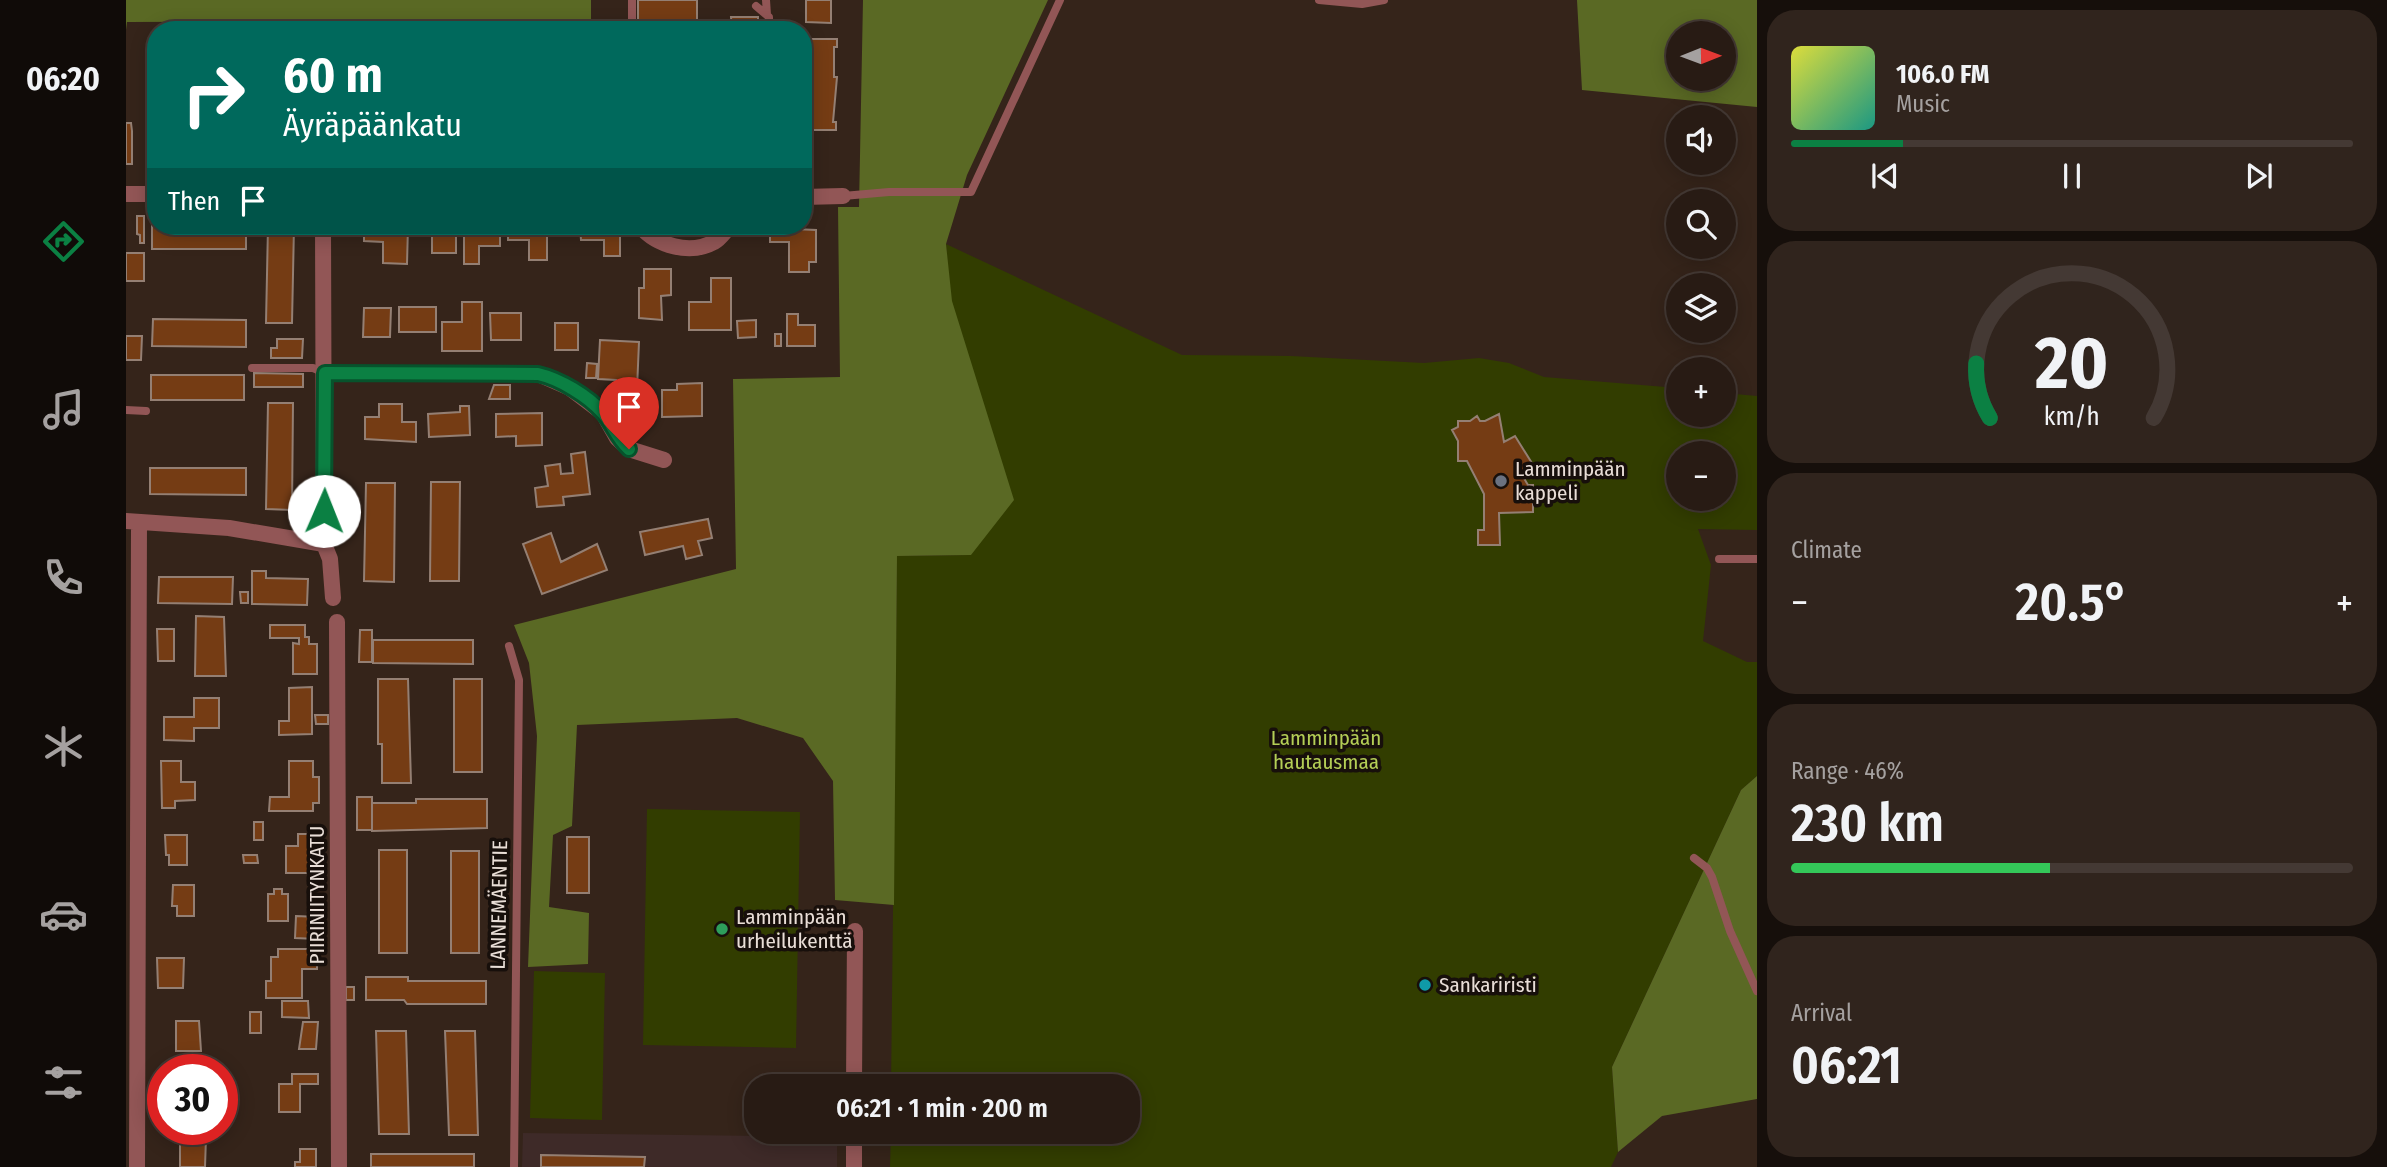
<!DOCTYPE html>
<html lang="en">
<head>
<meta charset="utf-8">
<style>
  body { margin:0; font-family:"Fira Sans Condensed",sans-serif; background:#30241d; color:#f1f3f6; height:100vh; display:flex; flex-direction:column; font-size:26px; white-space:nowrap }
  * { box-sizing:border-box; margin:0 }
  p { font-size:23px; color:#a5a1a0 }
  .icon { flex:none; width:38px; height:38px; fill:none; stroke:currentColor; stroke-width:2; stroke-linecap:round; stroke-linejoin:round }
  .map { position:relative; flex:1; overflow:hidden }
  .details { display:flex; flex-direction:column; gap:10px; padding:10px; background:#160f0b; width:630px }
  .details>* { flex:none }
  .guide { position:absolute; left:21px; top:21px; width:665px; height:214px; border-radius:28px; box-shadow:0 4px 18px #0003,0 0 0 2px #443934; background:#00695c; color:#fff; overflow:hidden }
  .needle { width:46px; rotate:89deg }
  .tools { position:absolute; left:1540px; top:21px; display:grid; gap:14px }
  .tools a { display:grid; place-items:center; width:70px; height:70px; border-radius:50%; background:#281b14; box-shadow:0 4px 18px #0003,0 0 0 2px #443934; font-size:35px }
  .speed { position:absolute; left:21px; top:1054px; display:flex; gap:14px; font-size:35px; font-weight:700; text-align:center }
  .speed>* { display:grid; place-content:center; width:91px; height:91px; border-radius:50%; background:#281b14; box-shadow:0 4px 18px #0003,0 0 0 2px #443934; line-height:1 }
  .speed .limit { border:10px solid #d22; background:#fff; color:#111 }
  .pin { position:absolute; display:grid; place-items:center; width:60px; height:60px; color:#fff; margin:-72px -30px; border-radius:50% 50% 50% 0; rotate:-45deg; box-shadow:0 0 7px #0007 }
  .pin .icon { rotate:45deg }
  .me { position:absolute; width:77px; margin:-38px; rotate:1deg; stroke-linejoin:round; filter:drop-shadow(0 0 5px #0008) }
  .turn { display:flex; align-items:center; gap:24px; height:147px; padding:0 21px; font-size:32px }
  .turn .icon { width:91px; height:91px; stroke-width:2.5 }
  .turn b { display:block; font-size:49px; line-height:60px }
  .then { display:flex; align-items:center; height:66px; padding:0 21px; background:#0003; gap:14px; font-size:26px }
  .big { font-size:52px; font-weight:600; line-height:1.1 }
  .details .tile { flex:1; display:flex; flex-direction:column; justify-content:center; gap:10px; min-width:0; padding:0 24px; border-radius:28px; background:#30241d }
  .details .dial { align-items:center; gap:0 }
  .dial svg { height:182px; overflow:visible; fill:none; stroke:#443934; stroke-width:7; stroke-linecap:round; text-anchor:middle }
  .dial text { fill:#f1f3f6; stroke:none }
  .song { display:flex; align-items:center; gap:21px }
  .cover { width:84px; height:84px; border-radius:10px; background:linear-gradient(135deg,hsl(60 70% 55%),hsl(170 70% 35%)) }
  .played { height:7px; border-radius:4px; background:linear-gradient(90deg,#0b8043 20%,#443934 20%) }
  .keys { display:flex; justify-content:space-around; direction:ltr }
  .heat { display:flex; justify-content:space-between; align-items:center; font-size:38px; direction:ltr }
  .charge { height:10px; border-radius:5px; background:linear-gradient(90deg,#34c759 46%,#443934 0) }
  .trip { position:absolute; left:618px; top:1074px; width:396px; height:70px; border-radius:28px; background:#281b14; box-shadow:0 4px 18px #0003,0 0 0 2px #443934; font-weight:600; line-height:70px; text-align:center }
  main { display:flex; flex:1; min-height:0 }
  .menu { display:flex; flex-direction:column; width:126px; justify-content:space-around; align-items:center; background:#100b08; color:#a5a1a0 }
  .menu .icon { width:49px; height:49px }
  .menu .current { color:#0b8043 }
  .menu b { font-size:32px; color:#f1f3f6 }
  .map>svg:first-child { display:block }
  .education { fill:#3e2a28 }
  .green { fill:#323d00; fill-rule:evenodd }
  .forest { fill:#5a6924; fill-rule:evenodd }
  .building { fill:#753c14; stroke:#947f73; stroke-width:2 }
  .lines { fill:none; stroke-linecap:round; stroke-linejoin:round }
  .lane { stroke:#925656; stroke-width:8 }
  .street { stroke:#925656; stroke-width:16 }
  .route-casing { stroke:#07532c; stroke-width:18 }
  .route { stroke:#0b8043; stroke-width:12 }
  .worship-dot { fill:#6b7280; stroke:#170f0b; stroke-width:2.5 }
  .leisure-dot { fill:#2e9e5b; stroke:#170f0b; stroke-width:2.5 }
  .culture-dot { fill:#0f9aa8; stroke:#170f0b; stroke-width:2.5 }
  .labels { text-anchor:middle; stroke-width:7; stroke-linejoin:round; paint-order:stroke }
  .poi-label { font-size:21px; fill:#e9ded7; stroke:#170f0b; text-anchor:start }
  .park-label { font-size:21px; fill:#b4ce56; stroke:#170f0b }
  .street-label { font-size:21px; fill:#e9ded7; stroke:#170f0b }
</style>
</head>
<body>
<main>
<nav class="menu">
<b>06:20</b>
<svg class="icon current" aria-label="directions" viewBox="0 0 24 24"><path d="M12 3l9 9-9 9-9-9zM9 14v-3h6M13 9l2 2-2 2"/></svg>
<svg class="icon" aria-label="music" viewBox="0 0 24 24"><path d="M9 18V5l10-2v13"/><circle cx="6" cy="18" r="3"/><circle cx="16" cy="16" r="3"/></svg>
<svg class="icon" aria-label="phone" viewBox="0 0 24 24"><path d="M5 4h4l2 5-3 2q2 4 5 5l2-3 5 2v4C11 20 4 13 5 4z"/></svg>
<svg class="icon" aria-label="climate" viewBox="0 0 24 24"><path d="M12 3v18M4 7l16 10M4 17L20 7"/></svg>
<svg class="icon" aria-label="car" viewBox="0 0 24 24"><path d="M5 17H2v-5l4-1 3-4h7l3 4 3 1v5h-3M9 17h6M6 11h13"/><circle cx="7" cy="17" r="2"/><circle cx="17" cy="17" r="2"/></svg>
<svg class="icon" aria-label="filters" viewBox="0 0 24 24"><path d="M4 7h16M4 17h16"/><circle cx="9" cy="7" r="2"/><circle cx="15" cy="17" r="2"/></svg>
</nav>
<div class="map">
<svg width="1631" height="1167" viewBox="0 0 1631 1167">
  <rect width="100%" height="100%" fill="#35241a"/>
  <!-- education -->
  <path class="education" d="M 397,1133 L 711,1137 L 711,1167 L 396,1167 Z"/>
  <!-- green -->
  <path class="green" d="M 820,244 L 1056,355 L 1165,356 L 1298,363 L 1353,358 L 1383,363 L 1418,377 L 1552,388 L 1552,415 L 1598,415 L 1598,393 L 1631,396 L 1631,530 L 1572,529 L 1585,565 L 1577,641 L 1621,662 L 1631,662 L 1631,776 L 1615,790 L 1486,1067 L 1492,1152 L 1485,1167 L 764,1167 L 765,1132 L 1001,1132 L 1001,1087 L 765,1087 L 771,556 L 845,555 ZM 1552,453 L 1598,453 L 1598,499 L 1552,499 Z
    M 521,809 L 674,812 L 670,1048 L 517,1045 Z
    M 408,971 L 479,973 L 476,1120 L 404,1118 Z"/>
  <!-- forest -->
  <path class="forest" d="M 0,0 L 465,0 L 465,20 L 1,22 L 0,30 Z
    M 737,0 L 922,0 L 841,175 L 820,244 L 826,301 L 888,500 L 845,555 L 771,556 L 768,905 L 709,900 L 707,781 L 677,738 L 611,718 L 451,725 L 446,826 L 427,835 L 423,907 L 463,913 L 462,964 L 402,967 L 411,736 L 403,663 L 388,625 L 610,569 L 607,379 L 714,377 L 712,207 L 733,207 Z
    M 1451,0 L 1631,0 L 1631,107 L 1456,90 ZM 1552,33 L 1598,33 L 1598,79 L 1552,79 Z
    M 1631,776 L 1631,1099 L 1536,1116 L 1492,1152 L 1486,1067 L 1615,790 Z"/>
  <!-- building -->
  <path class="building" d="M 512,0 L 571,0 L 571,20 L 512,20 Z
    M 680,0 L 705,0 L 705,23 L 680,22 Z
    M 605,17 L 632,17 L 632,25 L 629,25 L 629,30 L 606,30 Z
    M 685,39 L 711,39 L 711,47 L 708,47 L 708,77 L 711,77 L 707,122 L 710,122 L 710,130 L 684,130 Z
    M 0,123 L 5,123 L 6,131 L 6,164 L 0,164 Z
    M 11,216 L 18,216 L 18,243 L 14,243 L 14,235 L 11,234 Z
    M 26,222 L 30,226 L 120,226 L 120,249 L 26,249 Z
    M 142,226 L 168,226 L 166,323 L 140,323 Z
    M 238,226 L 282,226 L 281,264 L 257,263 L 257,242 L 238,241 Z
    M 306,226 L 330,226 L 330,253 L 306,253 Z
    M 338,226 L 374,226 L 374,246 L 353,246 L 353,264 L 338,264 Z
    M 382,226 L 421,226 L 421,260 L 403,260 L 403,240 L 382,240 Z
    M 454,226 L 494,226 L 494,256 L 478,256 L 478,240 L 455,240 Z
    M 644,228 L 690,230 L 690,262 L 683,262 L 683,272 L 663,272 L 663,242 L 644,242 Z
    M 0,253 L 18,253 L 18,281 L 0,281 Z
    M 518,269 L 545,269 L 545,295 L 535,296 L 536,320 L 513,318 L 513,288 L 518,288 Z
    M 585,278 L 605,278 L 605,330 L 563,330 L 563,302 L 585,302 Z
    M 336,302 L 356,302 L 356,351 L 316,351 L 316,322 L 336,322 Z
    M 273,307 L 310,307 L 310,332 L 273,332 Z
    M 238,308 L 265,308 L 264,337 L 237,337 Z
    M 364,313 L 395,313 L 395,340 L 365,340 Z
    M 661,314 L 672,314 L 672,325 L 689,325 L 689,346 L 661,346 Z
    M 27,319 L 120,320 L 120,347 L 26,346 Z
    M 630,320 L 630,337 L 612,338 L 611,321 Z
    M 429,323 L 452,323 L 452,350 L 429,350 Z
    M 649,334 L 655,334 L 655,346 L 649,346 Z
    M 0,336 L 16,336 L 15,360 L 0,360 Z
    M 151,339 L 177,339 L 176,358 L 145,358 L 145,348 L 151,348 Z
    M 474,340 L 513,342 L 511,389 L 490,389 L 490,380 L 472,379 Z
    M 461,363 L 471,364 L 470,378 L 460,378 Z
    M 128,373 L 177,374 L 177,387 L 128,387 Z
    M 25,375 L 118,375 L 118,400 L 25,400 Z
    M 576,383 L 576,416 L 536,417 L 536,390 L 551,390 L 551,384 Z
    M 368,385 L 384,385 L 384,399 L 363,399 Z
    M 142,403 L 167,403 L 166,510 L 140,509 Z
    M 253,404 L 276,404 L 276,422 L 290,422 L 290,442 L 239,439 L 239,417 L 253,417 Z
    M 334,406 L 343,406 L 344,435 L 303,437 L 302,414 L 334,412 Z
    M 416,413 L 416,445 L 390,446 L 390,436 L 370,437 L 370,414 Z
    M 1373,414 L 1378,442 L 1389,436 L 1409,468 L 1407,476 L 1396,475 L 1402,485 L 1407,485 L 1407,512 L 1373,513 L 1374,545 L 1352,545 L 1352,530 L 1358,530 L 1358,494 L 1341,461 L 1332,461 L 1332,441 L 1326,430 L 1332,427 L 1332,421 L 1344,421 L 1351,416 L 1354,421 L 1359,421 Z
    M 459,452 L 464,494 L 437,497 L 438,505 L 411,507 L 409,488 L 422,486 L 419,466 L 434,464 L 435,474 L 447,473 L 445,454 Z
    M 24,468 L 120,468 L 120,495 L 24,494 Z
    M 305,482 L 334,482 L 333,581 L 304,581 Z
    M 240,483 L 269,483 L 268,582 L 238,581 Z
    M 582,519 L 586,538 L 572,541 L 576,555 L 560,559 L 557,546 L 519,555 L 514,532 Z
    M 425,533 L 435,562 L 471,544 L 481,570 L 416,594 L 397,544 Z
    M 126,571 L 140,571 L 140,578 L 182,579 L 181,605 L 126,604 Z
    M 33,577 L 107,577 L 106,604 L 32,603 Z
    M 114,592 L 122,592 L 122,603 L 115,603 Z
    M 70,616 L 98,617 L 100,676 L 69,676 Z
    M 144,625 L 179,625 L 179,637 L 183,637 L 183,644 L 191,644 L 191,674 L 167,674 L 167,643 L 173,644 L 173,638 L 144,638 Z
    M 31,629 L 48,629 L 48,661 L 32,661 Z
    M 234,630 L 246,630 L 246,662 L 233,662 Z
    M 247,640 L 347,640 L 347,664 L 247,663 Z
    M 252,679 L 282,679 L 285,783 L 256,783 L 256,744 L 252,744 Z
    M 328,679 L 356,679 L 356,772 L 328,772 Z
    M 186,687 L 186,734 L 153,735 L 153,721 L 163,721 L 163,688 Z
    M 68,698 L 93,698 L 93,728 L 68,728 L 68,741 L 38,740 L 38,717 L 68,717 Z
    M 189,715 L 202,715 L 202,724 L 190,724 Z
    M 35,761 L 55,761 L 55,782 L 69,782 L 69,800 L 49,801 L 49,808 L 36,808 Z
    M 163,761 L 187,761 L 187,777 L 193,777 L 193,803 L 187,803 L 187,811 L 143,811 L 144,797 L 163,797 Z
    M 231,797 L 246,797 L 246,830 L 231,830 Z
    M 290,799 L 361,799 L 361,828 L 246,831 L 246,803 L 290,803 Z
    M 128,822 L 137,822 L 137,840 L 128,840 Z
    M 172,834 L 191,834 L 191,873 L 160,873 L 160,846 L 172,846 Z
    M 39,835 L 61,835 L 61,865 L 43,865 L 43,855 L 40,855 Z
    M 441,837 L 463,837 L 463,893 L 441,893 Z
    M 253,850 L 281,850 L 281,953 L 253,953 Z
    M 325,851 L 353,851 L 353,953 L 325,953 Z
    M 117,855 L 131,855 L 132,863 L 118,863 Z
    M 47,885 L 68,885 L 68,916 L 51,916 L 51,906 L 46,906 Z
    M 148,889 L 156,889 L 156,894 L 162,894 L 162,921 L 142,921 L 142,894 L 148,894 Z
    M 170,916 L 192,917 L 191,939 L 169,938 Z
    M 152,949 L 191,949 L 191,969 L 176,969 L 176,998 L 140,998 L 140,981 L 145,981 L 145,957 L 152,957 Z
    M 31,958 L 58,958 L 57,988 L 32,988 Z
    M 240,977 L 282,977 L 282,981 L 360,981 L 360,1004 L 281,1004 L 278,1000 L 240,1000 Z
    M 220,987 L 228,987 L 228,1000 L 220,1000 Z
    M 156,1001 L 182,1001 L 183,1018 L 156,1017 Z
    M 124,1012 L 135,1012 L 135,1033 L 124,1033 Z
    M 50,1021 L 73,1021 L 75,1051 L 50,1051 Z
    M 177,1022 L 192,1022 L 190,1049 L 173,1049 Z
    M 250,1031 L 280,1031 L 283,1134 L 253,1134 Z
    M 319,1031 L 349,1031 L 352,1135 L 323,1135 Z
    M 166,1074 L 192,1074 L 192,1084 L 174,1084 L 174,1112 L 153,1112 L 153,1084 L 166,1084 Z
    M 54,1137 L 80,1137 L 79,1167 L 54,1167 Z
    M 174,1149 L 190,1149 L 190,1167 L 169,1167 L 169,1162 L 174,1162 Z
    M 245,1154 L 348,1154 L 348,1167 L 245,1167 Z
    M 415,1155 L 519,1157 L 518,1167 L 415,1167 Z"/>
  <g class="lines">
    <!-- lane -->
    <path class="lane" d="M 640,0 L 641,15
      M 1193,0 L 1236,4 L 1258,0
      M 630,6 L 643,17 L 643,30
      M 506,30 L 506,0
      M 717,196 L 763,192 L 845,192 L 934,0
      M 126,368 L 187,368 L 199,373
      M 0,410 L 20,411
      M 1593,559 L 1631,559
      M 383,646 L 393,680 L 388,1167
      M 1568,858 L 1581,868 L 1586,877 L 1604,931 L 1631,991"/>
    <!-- street -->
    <path class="street" d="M 0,194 L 30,194
      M 677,197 L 717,196
      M 197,226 L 198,544 L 204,559 L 207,598
      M 514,226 C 531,246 564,255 588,242 C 594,239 599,231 604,226
      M 199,373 L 412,374 L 444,388 L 477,413 L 491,438 L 503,449 L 538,460
      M 0,521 L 103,528 L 198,544
      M 211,622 L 213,1167
      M 728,1087 L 729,931
      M 11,1167 L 13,522
      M 728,1167 L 728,1132"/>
  </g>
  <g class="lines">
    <defs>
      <path id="route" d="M 198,511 L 199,373 L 412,374 C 434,379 462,396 477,413 C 487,425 491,438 503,449"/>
    </defs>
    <!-- route casing -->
    <use href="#route" class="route-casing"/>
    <!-- route -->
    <use href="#route" class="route"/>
  </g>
  <!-- markers -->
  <circle class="worship-dot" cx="1375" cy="481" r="7"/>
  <circle class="leisure-dot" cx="596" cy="929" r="7"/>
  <circle class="culture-dot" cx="1299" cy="985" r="7"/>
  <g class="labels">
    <!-- poi labels -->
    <g class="poi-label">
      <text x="1389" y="476">Lamminpään<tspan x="1389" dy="24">kappeli</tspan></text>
      <text x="610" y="924">Lamminpään<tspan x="610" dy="24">urheilukenttä</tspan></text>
      <text x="1313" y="992">Sankariristi</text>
    </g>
    <!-- park labels -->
    <g class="park-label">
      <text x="1200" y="745">Lamminpään<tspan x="1200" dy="24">hautausmaa</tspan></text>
    </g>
    <!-- street labels -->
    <g class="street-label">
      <text transform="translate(191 895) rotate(-90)" y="7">PIIRINIITYNKATU</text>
      <text transform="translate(373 905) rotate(-89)" y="7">LANNEMÄENTIE</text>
    </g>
  </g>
</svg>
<div class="tools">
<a><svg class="needle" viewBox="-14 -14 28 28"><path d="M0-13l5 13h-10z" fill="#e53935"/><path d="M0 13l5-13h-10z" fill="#a5a1a0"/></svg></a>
<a><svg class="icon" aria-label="sound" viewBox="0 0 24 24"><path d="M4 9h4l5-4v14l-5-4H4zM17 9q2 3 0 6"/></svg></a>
<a><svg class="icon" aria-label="search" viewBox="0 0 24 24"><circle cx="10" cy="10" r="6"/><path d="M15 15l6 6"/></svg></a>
<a><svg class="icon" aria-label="layers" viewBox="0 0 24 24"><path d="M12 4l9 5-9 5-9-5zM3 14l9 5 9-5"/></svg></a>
<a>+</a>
<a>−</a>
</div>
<div class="speed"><div class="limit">30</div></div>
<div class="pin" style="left:503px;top:449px;background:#d93025"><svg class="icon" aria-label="arrive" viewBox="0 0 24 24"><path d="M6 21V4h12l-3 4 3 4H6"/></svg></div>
<svg class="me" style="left:198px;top:511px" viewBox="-20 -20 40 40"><circle r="19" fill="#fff"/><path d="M0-13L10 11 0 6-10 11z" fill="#0b8043"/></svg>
<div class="trip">06:21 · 1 min · 200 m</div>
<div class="guide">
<div class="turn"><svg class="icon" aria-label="right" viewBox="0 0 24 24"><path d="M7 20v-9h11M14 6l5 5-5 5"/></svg><div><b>60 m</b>Äyräpäänkatu</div></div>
<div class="then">Then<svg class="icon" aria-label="arrive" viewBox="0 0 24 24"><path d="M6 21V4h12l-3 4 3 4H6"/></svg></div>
</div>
</div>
<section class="details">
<div class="tile">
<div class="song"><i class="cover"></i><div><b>106.0 FM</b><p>Music</p></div></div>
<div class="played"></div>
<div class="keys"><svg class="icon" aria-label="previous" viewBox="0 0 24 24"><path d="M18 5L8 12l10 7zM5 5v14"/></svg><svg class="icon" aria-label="pause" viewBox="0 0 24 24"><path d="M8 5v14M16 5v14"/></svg><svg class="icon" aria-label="next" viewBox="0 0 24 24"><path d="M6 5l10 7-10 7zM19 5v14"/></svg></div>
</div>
<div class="tile dial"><svg viewBox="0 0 100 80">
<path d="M14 69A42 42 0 1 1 86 69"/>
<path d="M14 69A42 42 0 0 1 8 45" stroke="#0b8043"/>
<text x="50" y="56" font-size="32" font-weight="700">20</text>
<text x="50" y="72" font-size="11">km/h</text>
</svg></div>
<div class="tile"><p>Climate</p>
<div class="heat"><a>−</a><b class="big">20.5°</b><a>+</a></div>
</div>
<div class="tile"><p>Range · 46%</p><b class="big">230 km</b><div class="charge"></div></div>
<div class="tile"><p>Arrival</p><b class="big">06:21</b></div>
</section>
</main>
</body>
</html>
